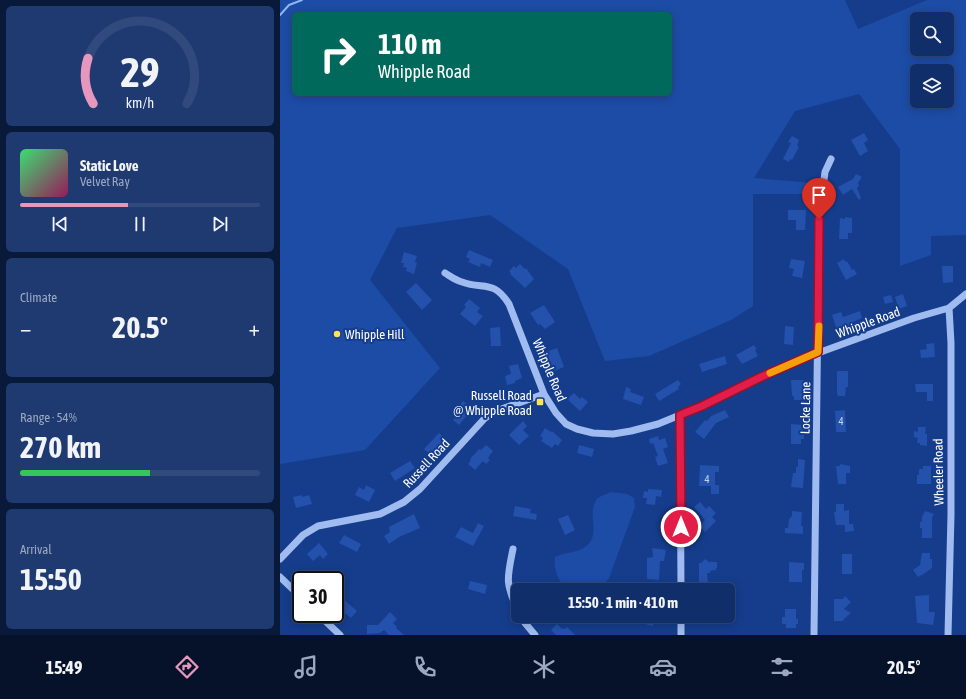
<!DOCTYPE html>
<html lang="en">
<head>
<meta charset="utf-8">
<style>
  body { margin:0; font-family:"Asap Condensed",sans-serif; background:#1e3a71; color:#f1f3f6; height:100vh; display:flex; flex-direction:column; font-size:15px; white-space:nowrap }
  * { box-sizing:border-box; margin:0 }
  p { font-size:13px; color:#9ca8c0 }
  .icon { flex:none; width:22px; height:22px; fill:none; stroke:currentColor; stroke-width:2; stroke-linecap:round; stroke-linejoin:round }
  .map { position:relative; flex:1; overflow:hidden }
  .details { display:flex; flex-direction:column; gap:6px; padding:6px; background:#09193a; width:280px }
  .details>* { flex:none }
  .hud { position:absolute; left:12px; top:12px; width:380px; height:84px; border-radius:6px; box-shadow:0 2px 10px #0003,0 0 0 1px #304a7d; background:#00695c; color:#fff; overflow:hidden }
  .controls { position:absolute; left:630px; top:12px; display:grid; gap:8px }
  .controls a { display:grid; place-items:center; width:44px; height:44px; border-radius:6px; background:#102e69; box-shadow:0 2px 10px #0003,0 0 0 1px #304a7d; font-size:20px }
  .speed { position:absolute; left:12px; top:571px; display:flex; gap:8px; font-size:20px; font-weight:700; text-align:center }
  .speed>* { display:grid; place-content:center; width:52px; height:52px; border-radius:50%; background:#102e69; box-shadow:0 2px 10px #0003,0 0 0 1px #304a7d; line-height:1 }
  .speed .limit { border:2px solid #111; border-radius:6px; background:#fff; color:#111 }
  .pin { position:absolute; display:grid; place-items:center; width:34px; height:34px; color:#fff; margin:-41px -17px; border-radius:50% 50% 50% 0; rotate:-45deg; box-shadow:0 0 4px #0007 }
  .pin .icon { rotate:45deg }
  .me { position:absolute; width:44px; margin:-22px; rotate:0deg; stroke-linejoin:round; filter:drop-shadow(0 0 3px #0008) }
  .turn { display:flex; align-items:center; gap:14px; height:84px; padding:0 20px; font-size:18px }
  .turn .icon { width:52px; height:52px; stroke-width:2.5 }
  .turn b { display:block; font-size:28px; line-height:34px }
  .big { font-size:30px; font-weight:700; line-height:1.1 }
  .details .widget { flex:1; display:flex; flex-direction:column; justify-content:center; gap:6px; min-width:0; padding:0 14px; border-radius:6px; background:#1e3a71 }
  .details .dial { align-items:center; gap:0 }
  .dial svg { height:104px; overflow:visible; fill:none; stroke:#304a7d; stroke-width:7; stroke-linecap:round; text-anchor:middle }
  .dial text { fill:#f1f3f6; stroke:none }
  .song { display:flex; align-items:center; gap:12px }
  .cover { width:48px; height:48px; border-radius:6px; background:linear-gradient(135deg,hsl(140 70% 55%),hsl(330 70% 35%)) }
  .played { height:4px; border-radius:2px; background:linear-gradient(90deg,#e797bd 45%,#304a7d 45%) }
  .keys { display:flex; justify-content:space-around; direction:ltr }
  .heat { display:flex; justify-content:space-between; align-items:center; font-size:22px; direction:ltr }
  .charge { height:6px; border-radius:3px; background:linear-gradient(90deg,#34c759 54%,#304a7d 0) }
  .trip { position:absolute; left:231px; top:583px; width:224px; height:40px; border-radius:6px; background:#102e69; box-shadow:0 2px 10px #0003,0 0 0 1px #304a7d; font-weight:700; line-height:40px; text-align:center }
  .tab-bar { display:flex; height:64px; justify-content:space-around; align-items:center; background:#06122a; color:#9ca8c0 }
  .tab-bar .icon { width:28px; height:28px }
  .tab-bar .current { color:#e797bd }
  .tab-bar b { font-size:18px; color:#f1f3f6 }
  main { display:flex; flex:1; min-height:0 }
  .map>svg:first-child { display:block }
  .green { fill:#1d4ca6; fill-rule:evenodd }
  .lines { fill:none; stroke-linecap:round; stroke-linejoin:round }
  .stream { stroke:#91b4f3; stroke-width:2 }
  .building { fill:#2351ab }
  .minor { stroke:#9fbbf0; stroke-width:7 }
  .route-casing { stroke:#92132f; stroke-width:10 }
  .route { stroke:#e11d48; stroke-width:7 }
  .slow { stroke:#f59e0b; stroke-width:7 }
  .poi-dot { fill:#ffe15d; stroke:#153d8c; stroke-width:1.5 }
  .labels { text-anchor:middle; stroke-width:4; stroke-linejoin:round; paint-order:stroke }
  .number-label { font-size:11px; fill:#c8d4ea }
  .street-label { font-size:13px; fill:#fff; stroke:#153d8c }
  .poi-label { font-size:13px; fill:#fff; stroke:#153d8c; text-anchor:start }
</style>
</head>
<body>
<main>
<section class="details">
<div class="widget dial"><svg viewBox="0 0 100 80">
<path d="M14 69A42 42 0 1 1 86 69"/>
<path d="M14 69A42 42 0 0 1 10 34" stroke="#e797bd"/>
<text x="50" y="56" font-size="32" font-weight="700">29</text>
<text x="50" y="72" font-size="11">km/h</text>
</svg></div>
<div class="widget">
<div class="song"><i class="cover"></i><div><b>Static Love</b><p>Velvet Ray</p></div></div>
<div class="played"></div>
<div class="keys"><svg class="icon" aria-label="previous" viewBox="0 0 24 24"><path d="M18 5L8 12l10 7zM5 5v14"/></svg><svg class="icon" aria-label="pause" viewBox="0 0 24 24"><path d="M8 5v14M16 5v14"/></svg><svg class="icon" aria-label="next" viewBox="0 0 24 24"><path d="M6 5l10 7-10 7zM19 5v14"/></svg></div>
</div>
<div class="widget"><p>Climate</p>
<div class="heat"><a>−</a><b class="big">20.5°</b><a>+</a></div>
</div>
<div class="widget"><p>Range · 54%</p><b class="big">270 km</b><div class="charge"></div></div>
<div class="widget"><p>Arrival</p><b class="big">15:50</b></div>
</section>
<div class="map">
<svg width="686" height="635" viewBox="0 0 686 635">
  <rect width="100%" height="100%" fill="#153d8c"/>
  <!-- green -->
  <path class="green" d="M 0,0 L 565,0 L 578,29 L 647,0 L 686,0 L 686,235 L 651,236 L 651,255 L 620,266 L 620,149 L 579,94 L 515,111 L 474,178 L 534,183 L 534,194 L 473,194 L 473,306 L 451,320 L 369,356 L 325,361 L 288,269 L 210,215 L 117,228 L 90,280 L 160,368 L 85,450 L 0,464 ZM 14,14 L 390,14 L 390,94 L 14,94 ZM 637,19 L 667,19 L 667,49 L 637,49 ZM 637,71 L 667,71 L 667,101 L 637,101 Z
    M 331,492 L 347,494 L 354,498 L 355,507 L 329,578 L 319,590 C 311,590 301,591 293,590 C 279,587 273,569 275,557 C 285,552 296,553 305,547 C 322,536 306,513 317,499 C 320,496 327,494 331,492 Z"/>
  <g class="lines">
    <!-- stream -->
    <path class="stream" d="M 0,15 L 9,5 L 22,0"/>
  </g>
  <!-- building -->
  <path class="building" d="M 584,133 L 588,140 L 584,143 L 588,151 L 580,156 L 571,140 Z
    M 512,136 L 519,140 L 517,146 L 519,147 L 512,160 L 510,159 L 509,162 L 503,159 L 511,143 L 508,142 Z
    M 576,174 L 582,177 L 578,183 L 579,186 L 577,188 L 581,198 L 579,200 L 572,189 L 563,195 L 558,187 L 573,179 Z
    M 508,210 L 526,210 L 525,230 L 516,230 L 516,220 L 508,220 Z
    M 565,217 L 572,218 L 572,233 L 568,233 L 568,239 L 559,239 L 560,218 L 565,219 Z
    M 189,250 L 213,260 L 210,267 L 201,263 L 200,267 L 188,262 L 190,259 L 186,257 Z
    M 124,252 L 137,256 L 135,262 L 137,263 L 134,274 L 126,271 L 127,268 L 123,267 L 124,263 L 121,263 Z
    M 511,259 L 525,261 L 522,278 L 512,276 L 514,269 L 509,268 Z
    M 564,259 L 565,262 L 567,261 L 572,270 L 574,269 L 577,274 L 566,280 L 557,263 Z
    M 240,264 L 245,269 L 246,268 L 254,279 L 245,288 L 230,274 L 231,273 L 229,271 L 234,266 L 236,268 Z
    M 662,266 L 673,266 L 673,282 L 663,283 Z
    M 136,283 L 152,300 L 142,310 L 126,292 Z
    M 623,294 L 627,306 L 619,309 L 615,297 Z
    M 611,295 L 613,302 L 605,304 L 603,297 Z
    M 189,299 L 200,308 L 197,312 L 203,316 L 195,326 L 180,314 L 186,307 L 184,305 Z
    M 264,305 L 275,322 L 265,329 L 260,324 L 258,325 L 250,313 Z
    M 580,311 L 582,318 L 570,323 L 571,325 L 557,330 L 552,315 L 561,312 L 563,317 Z
    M 505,326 L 514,327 L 513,345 L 504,344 Z
    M 220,327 L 221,346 L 211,346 L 210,328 Z
    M 654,343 L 655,357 L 641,358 L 640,350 L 647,349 L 646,344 Z
    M 474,345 L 477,349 L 475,350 L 478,356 L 462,364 L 456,355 Z
    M 277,348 L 284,367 L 274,371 L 273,367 L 272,368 L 266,352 Z
    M 445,356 L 447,364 L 422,372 L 419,364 Z
    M 238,364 L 242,378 L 235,381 L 235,383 L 227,385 L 225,376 L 231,374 L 229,366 Z
    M 557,371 L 568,371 L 568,387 L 566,387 L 565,396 L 558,396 L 557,394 Z
    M 398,380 L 401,384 L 398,387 L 399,389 L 379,401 L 375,394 Z
    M 511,380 L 524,380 L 524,389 L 522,389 L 522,400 L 514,400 L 514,396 L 512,396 Z
    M 635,384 L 653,384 L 653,401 L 647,401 L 647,392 L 636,392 Z
    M 346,387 L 351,389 L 350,392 L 364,397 L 361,405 L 343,399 Z
    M 294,393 L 300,399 L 302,397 L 308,402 L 300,411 L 287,399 Z
    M 183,401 L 192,409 L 179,425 L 173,420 L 182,408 L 179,406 Z
    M 445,410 L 449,417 L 436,423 L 424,439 L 415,432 L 425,420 L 427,421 L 431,416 Z
    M 565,410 L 566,432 L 556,432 L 555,411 Z
    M 243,421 L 247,426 L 243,430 L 249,436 L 239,445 L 229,435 Z
    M 511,424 L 524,425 L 524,439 L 521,439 L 521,444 L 511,444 Z
    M 638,427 L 646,427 L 645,434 L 647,434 L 647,446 L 640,445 L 640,443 L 637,443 L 638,438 L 634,437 L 634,431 L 638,432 Z
    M 265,428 L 271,432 L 272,431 L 282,440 L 278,446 L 275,444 L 272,448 L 261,441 L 263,438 L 260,436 Z
    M 159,433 L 166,439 L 151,455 L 144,449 Z
    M 378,436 L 379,440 L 385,438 L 388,447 L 383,449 L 388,463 L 378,466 L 375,457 L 378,456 L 373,443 L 370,444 L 369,439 Z
    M 206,445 L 213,451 L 208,458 L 210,460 L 206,464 L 203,461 L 195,470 L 188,464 L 191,460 L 190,459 L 199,449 L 201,450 Z
    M 299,445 L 314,449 L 312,457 L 297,453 Z
    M 518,459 L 525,460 L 523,488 L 511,487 L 513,473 L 516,473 L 516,467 L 518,467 Z
    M 130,461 L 135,468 L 115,481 L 110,473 Z
    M 560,464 L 570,466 L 570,473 L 566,473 L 566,484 L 558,484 L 556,466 L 560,466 Z
    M 420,465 L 439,466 L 439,472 L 435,472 L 435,485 L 439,485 L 439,494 L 431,494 L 431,486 L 419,486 Z
    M 643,466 L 651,466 L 651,484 L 637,484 L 637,475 L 639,475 L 639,469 L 643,469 Z
    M 86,485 L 95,490 L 89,502 L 75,495 L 79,487 L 84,490 Z
    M 368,489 L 382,490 L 381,497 L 376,496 L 375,505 L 366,504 L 367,498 L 363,498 L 364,491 L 368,492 Z
    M 22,495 L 22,497 L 29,495 L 32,504 L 16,508 L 13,497 Z
    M 420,502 L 426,509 L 429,506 L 436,513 L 432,517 L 436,521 L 425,532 L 419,526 L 425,520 L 414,507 Z
    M 556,504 L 564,504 L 564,511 L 569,510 L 569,524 L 573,524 L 574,531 L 565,532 L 565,525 L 556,525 L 554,512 L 556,512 Z
    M 235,506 L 251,509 L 250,513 L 257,514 L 256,520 L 233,516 Z
    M 512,511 L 522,512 L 521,526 L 523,526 L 523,534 L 505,533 L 505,528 L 508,528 L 509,519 L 512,516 Z
    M 645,511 L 654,514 L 652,518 L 652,538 L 642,538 L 642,528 L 640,528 L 640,522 L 642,522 L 642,517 Z
    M 134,514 L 140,528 L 119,537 L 109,544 L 104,536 L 110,532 L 109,527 Z
    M 288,515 L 295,530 L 285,535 L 278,519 Z
    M 198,523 L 204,526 L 193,546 L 175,537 L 181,527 L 193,533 Z
    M 64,535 L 81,544 L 77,552 L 59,543 Z
    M 39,543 L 48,554 L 43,559 L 40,555 L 33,561 L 27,554 Z
    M 372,548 L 386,550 L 384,561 L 380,561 L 379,580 L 367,579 L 367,558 L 373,557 Z
    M 642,553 L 650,553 L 650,559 L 652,559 L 652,568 L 641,576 L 641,575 L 638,577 L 633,570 L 640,565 Z
    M 562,554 L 572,554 L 572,574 L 562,574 Z
    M 425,559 L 429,562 L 437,562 L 437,568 L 436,568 L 436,570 L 430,571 L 430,573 L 427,573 L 428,583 L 419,584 L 419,563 L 421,563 Z
    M 509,562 L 524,563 L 524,570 L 522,570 L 522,582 L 509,582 Z
    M 190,581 L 207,585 L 205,594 L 188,589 Z
    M 649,595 L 649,612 L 655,612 L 653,625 L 637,623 L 635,596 Z
    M 565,596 L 571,602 L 564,609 L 571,613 L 564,619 L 563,621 L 554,621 L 554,599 L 563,599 Z
    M 62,598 L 77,611 L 71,618 L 56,606 Z
    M 505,609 L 516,609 L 516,619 L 518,619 L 518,624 L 516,624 L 516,628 L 506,628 L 506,624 L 502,624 L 502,617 L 505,617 Z
    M 110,612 L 117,619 L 113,623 L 117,627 L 116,628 L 124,635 L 109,635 L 104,630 L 100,633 L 87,634 L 87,625 L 98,625 Z
    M 366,616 L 374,616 L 373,626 L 365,624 Z
    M 422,616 L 435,616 L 435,623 L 421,622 Z
    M 277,624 L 282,629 L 283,628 L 285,629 L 287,627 L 295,635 L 276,635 L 271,630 Z"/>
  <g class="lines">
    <!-- minor -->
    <path class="minor" d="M 165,273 C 170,276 175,280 182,282 C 204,290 213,279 229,304 L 264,394 L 276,413 L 286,424 L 297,429 L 313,433 L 333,434 L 351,431 L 378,424 L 422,406 L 481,377 L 538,353 L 634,318 L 669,308 L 686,294
      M 400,415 L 401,590
      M 233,549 C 227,578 225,583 238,611
      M 0,559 L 23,535 L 38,526 L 100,514 L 124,502 L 140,489 L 205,418 L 216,411 L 264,394
      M 0,577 L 21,597
      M 38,614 L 60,635
      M 241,616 L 245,623 L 255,635
      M 401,635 L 401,616
      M 534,635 L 539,219 L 545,172 L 551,159
      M 668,635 L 671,515 L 671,343 L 669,308"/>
  </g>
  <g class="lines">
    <defs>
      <path id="route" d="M 401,527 L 400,415 L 422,406 L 481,377 L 538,352 L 539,219"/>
    </defs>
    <!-- route casing -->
    <use href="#route" class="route-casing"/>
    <!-- route -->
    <use href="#route" class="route"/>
    <!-- slow -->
    <path class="slow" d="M 490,373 L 538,352 L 539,326"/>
  </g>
  <!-- markers -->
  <g class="poi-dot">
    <circle cx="57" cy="334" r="4"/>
    <rect x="256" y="398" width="8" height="8" rx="2"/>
  </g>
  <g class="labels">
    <!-- number labels -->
    <g class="number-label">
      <text x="561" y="425">4</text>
      <text x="427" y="483">4</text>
    </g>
    <!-- street labels -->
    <g class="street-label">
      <text transform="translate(588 322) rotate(-20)" y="5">Whipple Road</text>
      <text transform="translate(270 370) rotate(67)" y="5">Whipple Road</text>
      <text transform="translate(525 408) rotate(-89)" y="5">Locke Lane</text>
      <text transform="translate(146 463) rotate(-47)" y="5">Russell Road</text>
      <text transform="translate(658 472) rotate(-91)" y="5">Wheeler Road</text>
    </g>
    <!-- poi labels -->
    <g class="poi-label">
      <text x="65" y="339">Whipple Hill</text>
      <text x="252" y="400" text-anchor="end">Russell Road<tspan x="252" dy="15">@ Whipple Road</tspan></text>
    </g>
  </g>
</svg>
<div class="controls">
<a><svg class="icon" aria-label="search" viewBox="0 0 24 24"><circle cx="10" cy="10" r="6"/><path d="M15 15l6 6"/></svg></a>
<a><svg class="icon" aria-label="layers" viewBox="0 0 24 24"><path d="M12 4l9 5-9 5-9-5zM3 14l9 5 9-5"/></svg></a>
</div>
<div class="speed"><div class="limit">30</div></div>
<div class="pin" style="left:539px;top:219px;background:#d93025"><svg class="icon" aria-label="arrive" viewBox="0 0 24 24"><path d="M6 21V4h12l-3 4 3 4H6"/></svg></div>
<svg class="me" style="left:401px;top:527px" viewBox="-20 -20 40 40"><circle r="17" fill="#e11d48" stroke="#fff" stroke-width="3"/><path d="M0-11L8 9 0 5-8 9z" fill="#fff"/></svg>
<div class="trip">15:50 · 1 min · 410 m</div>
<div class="hud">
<div class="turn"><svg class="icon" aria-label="right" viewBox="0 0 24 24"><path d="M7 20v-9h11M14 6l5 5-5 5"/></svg><div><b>110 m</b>Whipple Road</div></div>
</div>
</div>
</main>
<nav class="tab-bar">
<b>15:49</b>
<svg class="icon current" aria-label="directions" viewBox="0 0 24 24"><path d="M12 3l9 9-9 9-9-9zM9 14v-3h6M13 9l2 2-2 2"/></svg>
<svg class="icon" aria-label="music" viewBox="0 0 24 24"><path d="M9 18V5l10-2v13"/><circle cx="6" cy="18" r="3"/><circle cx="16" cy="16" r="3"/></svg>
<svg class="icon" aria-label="phone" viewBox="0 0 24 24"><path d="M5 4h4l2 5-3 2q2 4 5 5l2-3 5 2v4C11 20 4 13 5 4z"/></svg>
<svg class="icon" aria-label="climate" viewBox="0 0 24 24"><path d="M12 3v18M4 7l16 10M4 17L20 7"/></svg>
<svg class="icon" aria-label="car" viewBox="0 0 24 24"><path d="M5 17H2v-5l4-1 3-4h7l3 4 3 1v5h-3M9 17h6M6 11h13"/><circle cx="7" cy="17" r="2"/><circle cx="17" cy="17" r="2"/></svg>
<svg class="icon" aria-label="filters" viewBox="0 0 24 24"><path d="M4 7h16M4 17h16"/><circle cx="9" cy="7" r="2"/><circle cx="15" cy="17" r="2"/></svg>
<b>20.5°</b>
</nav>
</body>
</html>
